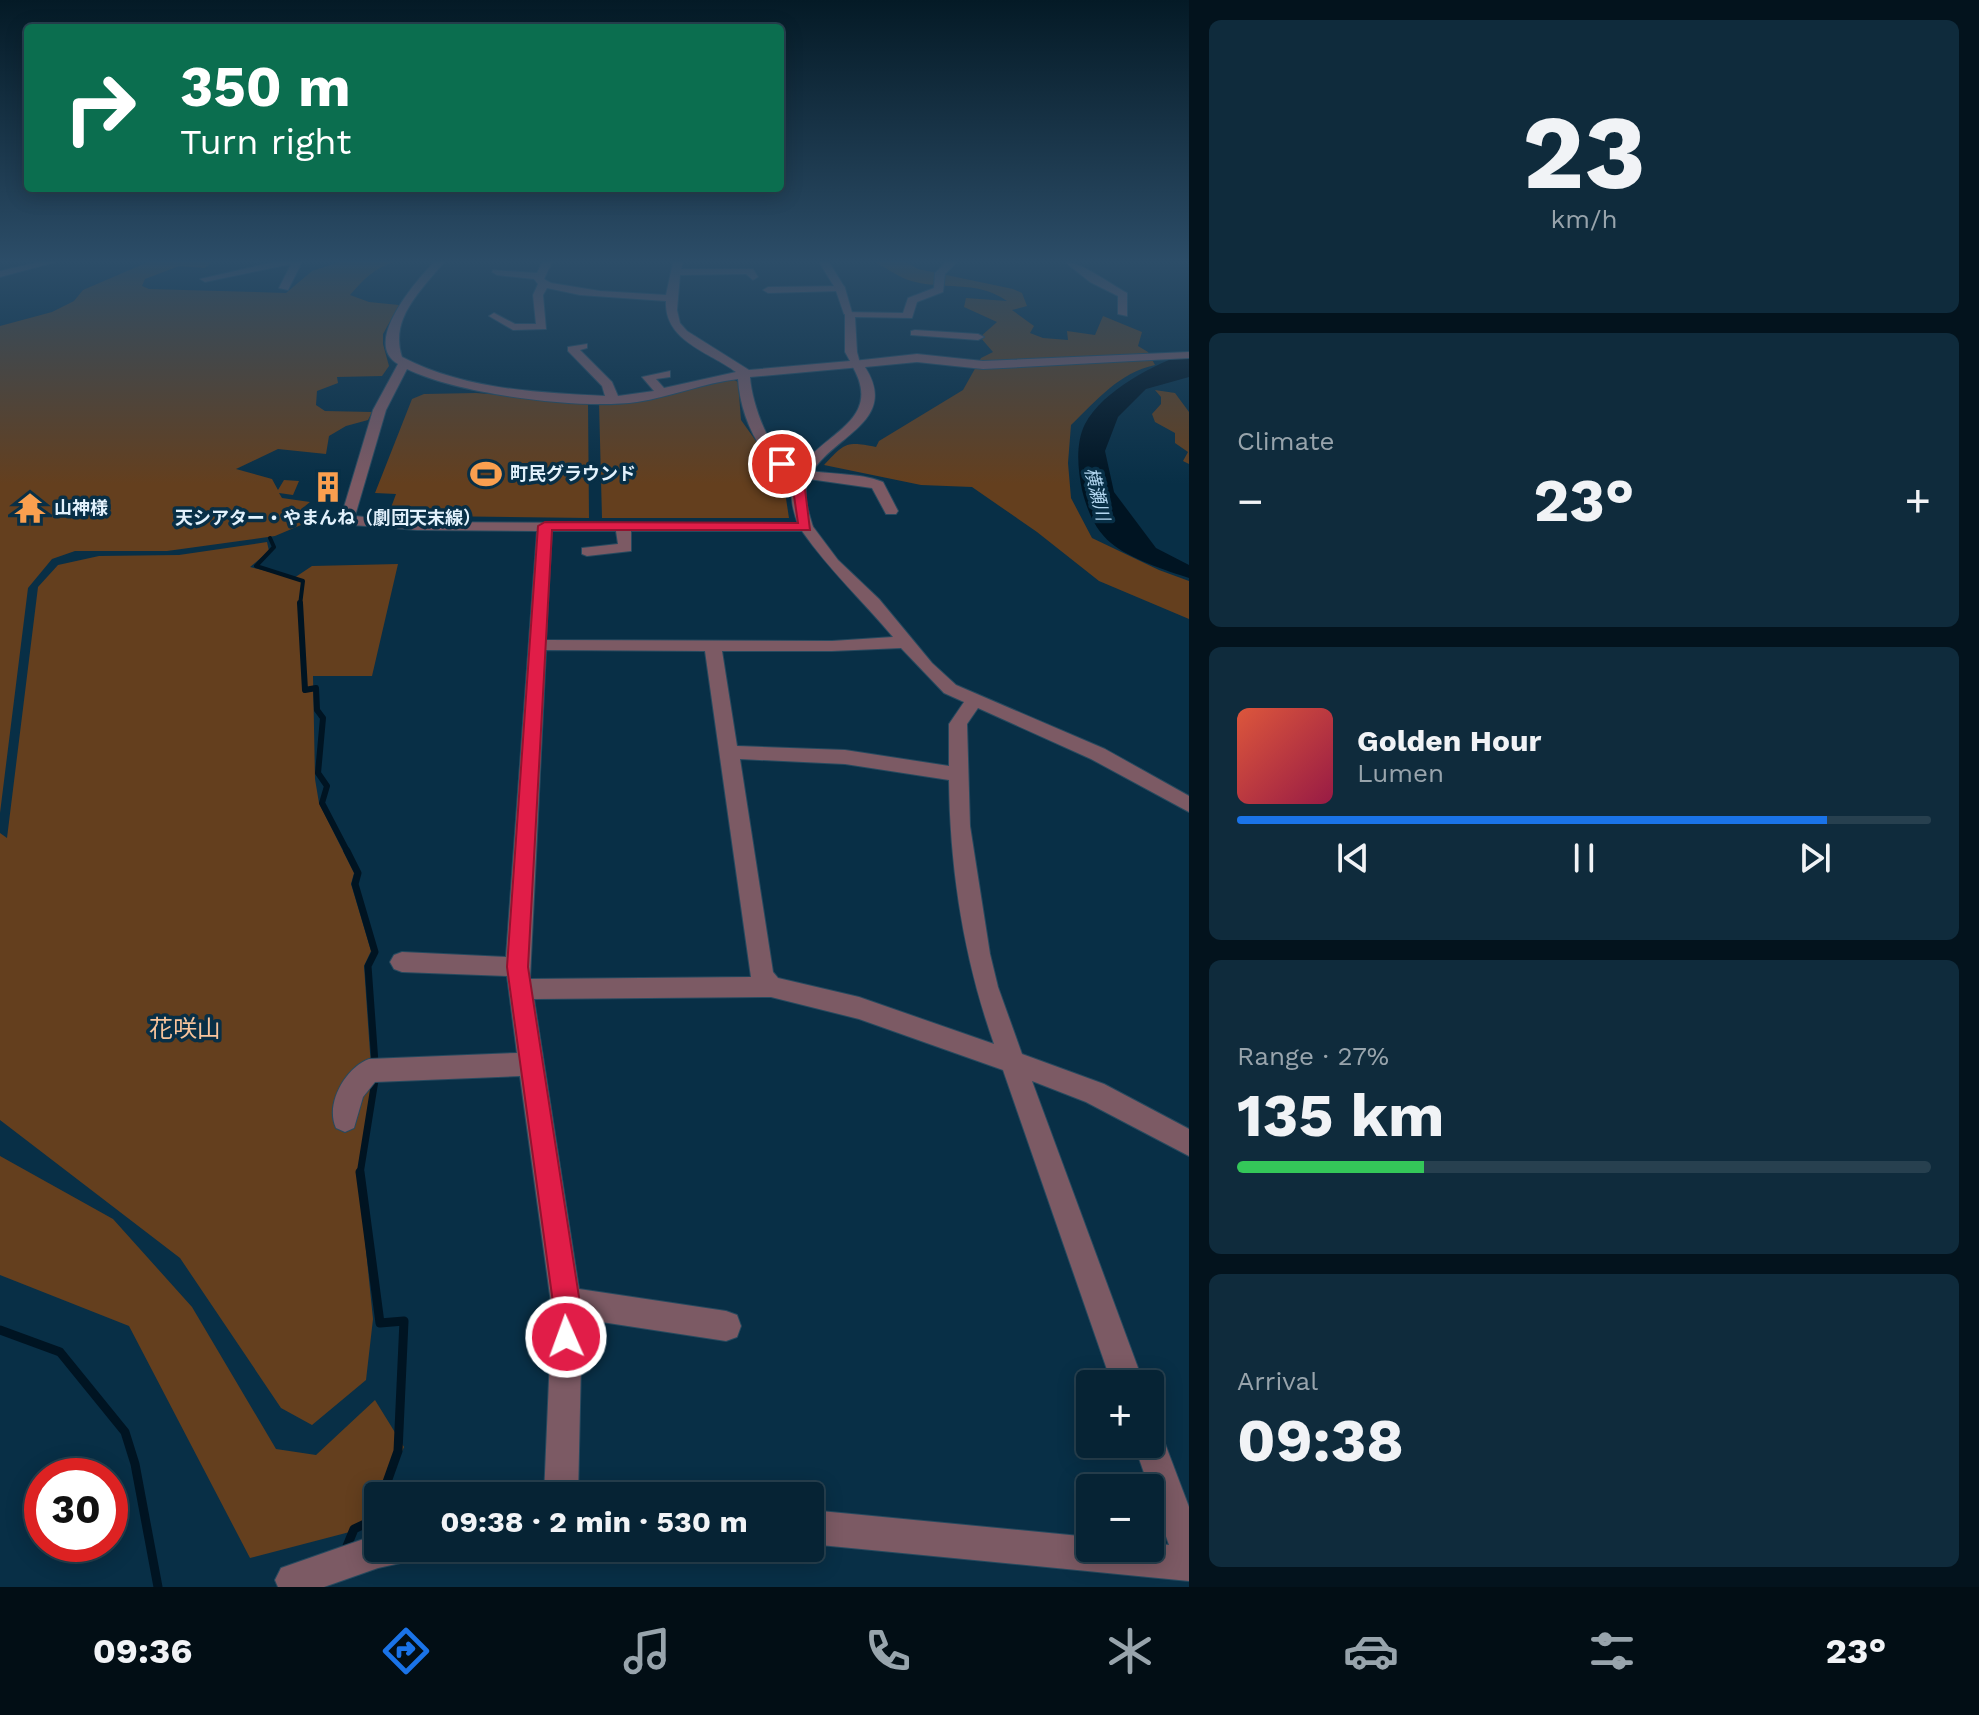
<!DOCTYPE html>
<html lang="en">
<head>
<meta charset="utf-8">
<style>
  body { margin:0; font-family:"Work Sans","Noto Sans JP",sans-serif; background:#0f2b3c; color:#f1f3f6; height:100vh; display:flex; flex-direction:column; font-size:30px; white-space:nowrap }
  * { box-sizing:border-box; margin:0 }
  p { font-size:26px; color:#98a4ac }
  .icon { flex:none; width:44px; height:44px; fill:none; stroke:currentColor; stroke-width:2; stroke-linecap:round; stroke-linejoin:round }
  .map { position:relative; flex:1; overflow:hidden }
  .details { display:flex; flex-direction:column; gap:20px; padding:20px; background:#03131d; width:790px }
  .details>* { flex:none }
  .guide { position:absolute; left:24px; top:24px; width:760px; height:168px; border-radius:8px; box-shadow:0 4px 20px #0003,0 0 0 2px #27404f; background:#0b6e4f; color:#fff; overflow:hidden }
  .controls { position:absolute; left:1076px; top:1370px; display:grid; gap:16px }
  .controls a { display:grid; place-items:center; width:88px; height:88px; border-radius:8px; background:#062334; box-shadow:0 4px 20px #0003,0 0 0 2px #27404f; font-size:40px }
  .speed { position:absolute; left:24px; top:1458px; display:flex; gap:16px; font-size:40px; font-weight:700; text-align:center }
  .speed>* { display:grid; place-content:center; width:104px; height:104px; border-radius:50%; background:#062334; box-shadow:0 4px 20px #0003,0 0 0 2px #27404f; line-height:1 }
  .speed .limit { border:12px solid #d22; background:#fff; color:#111 }
  .pin { position:absolute; display:grid; place-items:center; width:68px; height:68px; color:#fff; margin:-34px; border:4px solid #fff; border-radius:50%; box-shadow:0 2px 8px #0007 }
  .me { position:absolute; width:88px; margin:-44px; rotate:358deg; stroke-linejoin:round; filter:drop-shadow(0 0 6px #0008) }
  .turn { display:flex; align-items:center; gap:28px; height:168px; padding:0 24px; font-size:36px }
  .turn .icon { width:104px; height:104px; stroke-width:2.5 }
  .turn b { display:block; font-size:56px; line-height:68px }
  .big { font-size:60px; font-weight:700; line-height:1.1 }
  .details .card { flex:1; display:flex; flex-direction:column; justify-content:center; gap:12px; min-width:0; padding:0 28px; border-radius:12px; background:#0f2b3c }
  .details .dial { align-items:center; gap:0 }
  .dial b { font-size:104px; line-height:1 }
  .song { display:flex; align-items:center; gap:24px }
  .cover { width:96px; height:96px; border-radius:12px; background:linear-gradient(135deg,hsl(10 70% 55%),hsl(340 70% 35%)) }
  .played { height:8px; border-radius:4px; background:linear-gradient(90deg,#1a73e8 85%,#27404f 85%) }
  .keys { display:flex; justify-content:space-around; direction:ltr }
  .heat { display:flex; justify-content:space-between; align-items:center; font-size:44px; direction:ltr }
  .charge { height:12px; border-radius:6px; background:linear-gradient(90deg,#34c759 27%,#27404f 0) }
  .trip { position:absolute; left:364px; top:1482px; width:460px; height:80px; border-radius:8px; background:#062334; box-shadow:0 4px 20px #0003,0 0 0 2px #27404f; font-weight:700; line-height:80px; text-align:center }
  .menu { display:flex; height:128px; justify-content:space-around; align-items:center; background:#020e15; color:#98a4ac }
  .menu .icon { width:56px; height:56px }
  .menu .selected { color:#1a73e8 }
  .menu b { font-size:36px; color:#f1f3f6 }
  main { display:flex; flex:1; min-height:0 }
  .map>svg:first-child { display:block }
  .green { fill:#643f1e }
  .water { fill:#001422 }
  .lines { fill:none; stroke-linecap:round; stroke-linejoin:round }
  .stream-far3 { stroke:#001422; stroke-width:4 }
  .stream-far2 { stroke:#001422; stroke-width:6 }
  .stream-far1 { stroke:#001422; stroke-width:7 }
  .stream { stroke:#001422; stroke-width:9 }
  .minor-casing { stroke:#274a5f; stroke-width:2 }
  .tertiary-casing { stroke:#274a5f; stroke-width:2 }
  .minor { fill:#7c5a64; fill-rule:evenodd }
  .tertiary { fill:#7c5a64; fill-rule:evenodd }
  .route { fill:#e11d48; stroke:#92132f; stroke-width:2 }
  .labels { text-anchor:middle; stroke-width:7; stroke-linejoin:round; paint-order:stroke }
  .far-poi-label { font-size:18px; font-weight:bold; fill:#e2f1fc; stroke:#082f46; text-anchor:start }
  .far-water-label { font-size:18px; font-style:italic; fill:#b3d7f1; stroke:#082f46 }
  .near-park-label { font-size:24px; fill:#f8c49c; stroke:#082f46 }
</style>
</head>
<body>
<main>
<div class="map">
<svg width="1189" height="1587" viewBox="0 0 1189 1587">
  <rect width="100%" height="100%" fill="#082f46"/>
  <!-- green -->
  <path class="green" d="M 148,262 L 212,262 L 205,268 L 179,266 L 145,279 L 142,286 L 149,289 L 286,293 L 312,271 L 339,262 L 395,262 C 375,267 363,280 350,295 L 369,302 L 399,305 L 383,334 L 383,344 L 389,366 L 382,376 L 337,377 L 338,383 L 317,391 L 316,405 L 325,411 L 372,412 L 368,420 L 346,426 L 329,436 L 326,454 L 278,449 L 236,469 L 272,479 L 278,490 L 284,480 L 299,481 L 293,495 L 279,493 L 282,498 L 310,502 L 294,515 L 301,525 L 275,536 L 167,551 L 75,551 L 52,559 L 28,588 L 0,813 L 0,326 L 52,312 L 74,301 L 83,290 Z
    M 874,262 L 905,262 L 918,269 L 1013,289 L 1022,293 L 1027,306 L 1012,310 L 1034,326 L 1030,333 L 1043,338 L 1068,340 L 1067,331 L 1095,335 L 1103,316 L 1142,332 L 1138,346 L 1148,352 L 1155,365 C 1119,373 1098,399 1071,425 L 1068,463 L 1071,498 L 1092,538 L 1159,570 L 1189,581 L 1189,619 L 1099,581 L 1037,532 L 972,487 L 921,485 L 824,465 C 845,443 846,441 876,447 L 879,441 L 963,390 L 981,358 L 993,352 L 980,337 L 997,322 L 964,307 L 966,298 L 1007,301 C 976,279 942,291 908,280 C 897,276 885,267 874,262 Z
    M 730,378 L 738,382 L 741,420 L 783,479 L 789,518 L 602,518 L 599,402 Z
    M 1155,390 L 1175,393 L 1189,412 L 1189,464 L 1183,461 L 1188,452 L 1175,443 L 1175,433 L 1155,422 L 1152,414 L 1161,404 L 1161,397 Z
    M 476,393 L 588,402 L 589,518 L 431,516 L 389,513 L 396,494 L 375,493 L 412,399 L 424,394 Z
    M 267,542 L 269,551 L 250,567 L 294,578 L 312,566 L 398,564 L 372,676 L 313,676 L 315,779 L 319,803 L 354,873 L 351,884 L 371,951 L 364,966 L 372,1081 L 358,1172 L 373,1319 L 366,1380 L 312,1425 L 281,1408 L 180,1258 L 0,1120 L 0,833 L 7,838 L 38,587 L 58,565 L 99,556 L 179,555 Z
    M 0,1156 L 113,1219 L 192,1307 L 276,1449 L 316,1455 L 375,1400 L 404,1447 L 365,1528 L 250,1558 L 129,1326 L 0,1275 Z"/>
  <!-- water -->
  <path class="water" d="M 1189,352 L 1189,377 L 1146,389 L 1118,417 L 1105,451 L 1114,492 L 1156,548 L 1189,565 L 1189,578 C 1167,571 1128,558 1111,543 C 1095,530 1087,510 1082,490 C 1078,470 1075,444 1085,424 C 1103,390 1155,364 1189,352 Z"/>
  <g class="lines">
    <!-- stream-far3 -->
    <path class="stream-far3" d="M 270,538 L 274,547 L 256,566 L 303,581 L 300,605"/>
    <!-- stream-far2 -->
    <path class="stream-far2" d="M 300,603 L 305,690 L 316,688 L 317,710 L 323,718 L 318,773 L 327,786 L 322,803 L 348,853"/>
    <!-- stream-far1 -->
    <path class="stream-far1" d="M 347,851 L 358,873 L 355,884 L 375,952 L 368,966 L 375,1063
      M 360,1174 L 376,1074"/>
    <!-- stream -->
    <path class="stream" d="M 360,1172 L 380,1323 L 404,1321 L 398,1451 L 382,1496
      M 0,1330 L 60,1352 L 125,1432 L 135,1464 L 158,1587
      M 345,1551 L 354,1529 L 371,1521 L 378,1505"/>
    <defs>
      <path id="minor" d="M 39,262 L 56,262 L 0,277 L 0,271 Z
        M 274,262 L 302,262 L 288,290 L 279,288 L 291,264 L 205,282 L 200,279 Z
        M 434,262 L 444,262 C 422,290 389,318 402,357 C 462,389 539,393 605,396 L 602,386 L 568,351 L 568,347 L 587,344 L 587,348 L 580,350 L 612,382 L 618,396 L 654,391 L 642,377 L 670,371 L 670,377 L 656,379 L 664,388 L 736,372 C 709,352 664,341 666,301 L 580,295 L 547,288 L 543,295 L 546,329 L 513,330 L 489,316 L 494,313 L 515,324 L 536,324 L 533,295 L 538,284 L 534,279 L 497,275 L 492,272 L 493,270 L 537,273 L 542,262 L 552,262 L 544,279 L 551,283 L 600,291 L 666,295 L 673,262 L 683,262 L 681,269 L 753,269 L 758,277 L 753,280 L 746,274 L 680,275 L 677,310 L 680,323 L 687,331 L 749,370 L 850,361 L 845,352 L 845,312 L 903,313 L 908,298 L 934,288 L 935,273 L 946,262 L 957,262 L 945,274 L 943,292 L 917,302 L 912,318 L 855,317 L 857,352 L 861,367 L 750,377 C 752,405 772,464 803,470 C 830,475 857,472 883,482 L 898,511 L 896,514 L 886,514 L 872,488 L 809,479 L 802,482 C 763,469 740,417 738,379 C 703,383 671,397 637,402 C 580,410 458,394 407,369 L 386,410 L 355,516 L 417,522 L 811,524 L 838,560 L 879,599 L 932,663 L 956,685 L 1105,749 L 1189,796 L 1189,812 L 1091,759 L 978,708 L 967,724 L 970,826 L 990,954 L 998,987 L 1022,1054 L 1104,1084 L 1189,1129 L 1189,1156 L 1086,1102 L 1032,1081 L 1144,1384 L 1112,1384 L 1003,1070 L 859,1019 L 771,997 L 534,999 L 579,1289 L 726,1311 L 737,1315 L 741,1326 L 737,1337 L 726,1341 L 582,1319 L 578,1496 L 544,1496 L 552,1310 L 520,1076 L 375,1082 L 363,1097 L 354,1128 L 345,1132 L 336,1128 C 325,1104 345,1068 369,1059 L 517,1053 L 507,976 L 402,972 L 394,969 L 390,962 L 394,955 L 402,952 L 506,957 L 537,531 L 417,530 L 352,525 L 341,517 L 373,410 L 398,364 C 361,343 417,280 434,262 ZM 552,531 L 616,531 L 618,544 L 582,548 L 582,554 L 587,556 L 631,551 L 631,531 L 802,531 C 829,570 863,601 893,637 L 832,641 L 546,640 ZM 901,648 L 944,693 L 964,702 L 949,724 L 949,766 L 845,750 L 737,746 L 722,651 L 832,651 ZM 546,650 L 705,651 L 751,977 L 530,979 ZM 740,759 L 845,764 L 949,780 C 950,871 964,959 994,1044 L 859,997 L 778,978 L 773,972 Z
        M 1065,262 C 1082,262 1110,284 1127,293 L 1127,316 L 1118,314 L 1118,296 L 1090,282 Z
        M 844,286 L 845,288 L 840,291 L 768,293 L 763,290 L 768,287 Z
        M 915,330 L 978,334 L 984,337 L 978,340 L 911,335 L 911,331 Z
        M 1150,1428 L 1161,1433 L 1189,1507 L 1189,1581 L 810,1544 L 810,1510 L 1090,1537 L 1090,1548 L 1150,1548 L 1150,1543 L 1169,1545 L 1134,1444 L 1150,1444 Z
        M 378,1534 L 378,1548 L 419,1548 L 414,1560 L 378,1568 L 324,1587 L 278,1587 L 275,1580 L 281,1568 Z"/>
      <path id="tertiary" d="M 819,262 L 829,262 L 845,288 L 853,316 L 844,314 L 835,288 Z
        M 1189,352 L 1189,358 L 983,369 L 917,362 L 865,367 C 903,426 820,438 807,484 C 803,498 809,513 813,527 L 806,531 L 799,527 C 794,514 789,498 793,484 C 807,434 890,427 851,364 L 853,361 L 917,354 L 983,361 Z"/>
    </defs>
    <!-- minor casing -->
    <use href="#minor" class="minor-casing"/>
    <!-- tertiary casing -->
    <use href="#tertiary" class="tertiary-casing"/>
    <!-- minor -->
    <use href="#minor" class="minor"/>
    <!-- tertiary -->
    <use href="#tertiary" class="tertiary"/>
  </g>
  <!-- sky -->
  <linearGradient id="sky" x2="0" y2="1"><stop stop-color="#041a26"/><stop offset="0.54" stop-color="#2c4d68"/><stop offset="1" stop-color="#2c4d68" stop-opacity="0"/></linearGradient>
  <rect width="1189" height="484" fill="url(#sky)"/>
  <!-- route -->
  <path class="route" d="M 777,461 L 786,461 L 808,478 L 805,489 L 810,530 L 552,530 L 528,967 L 581,1310 L 580,1337 L 576,1347 L 566,1351 L 556,1347 L 552,1337 L 554,1310 L 507,967 L 538,526 L 545,522 L 798,523 L 793,489 L 795,479 L 777,466 Z"/>
  <!-- icons -->
  <defs>
    <symbol id="stadium-bare" viewBox="-9 -9 18 18"><path d="M0-5a6.5 5 0 1 0 0 10a6.5 5 0 1 0 0-10ZM-3.5-1.8h7v3.6h-7Z" fill="#fa9f4f" stroke="#082f46" stroke-width="2.5" paint-order="stroke"/></symbol>
    <symbol id="building-bare" viewBox="-9 -9 18 18"><path d="M-4-6H4V6H1V3H-1V6H-4ZM-2.5-4.3h1.7v1.8h-1.7ZM.8-4.3h1.7v1.8H.8ZM-2.5-1h1.7V.8h-1.7ZM.8-1h1.7V.8H.8Z" fill="#fa9f4f" stroke="#082f46" stroke-width="2.5" paint-order="stroke"/></symbol>
    <symbol id="temple-bare" viewBox="-9 -9 18 18"><path d="M0-6L5-2H3V0L6.5 2.5H4V6H1.5V3h-3V6H-4V2.5H-6.5L-3 0V-2H-5Z" fill="#fa9f4f" stroke="#082f46" stroke-width="2.5" paint-order="stroke"/></symbol>
  </defs>
  <g fill-rule="evenodd">
    <use href="#stadium-bare" x="464" y="452" width="44" height="44"/>
    <use href="#building-bare" x="306" y="465" width="44" height="44"/>
    <use href="#temple-bare" x="8" y="486" width="44" height="44"/>
  </g>
  <g class="labels">
    <!-- far-poi labels -->
    <g class="far-poi-label">
      <text x="510" y="480">町民グラウンド</text>
      <text x="54" y="514">山神様</text>
      <text x="328" y="524" text-anchor="middle">天シアター・やまんね（劇団天末線）</text>
    </g>
    <!-- far-water labels -->
    <g class="far-water-label">
      <text transform="translate(1097 494) rotate(76)" y="6">横瀬川</text>
    </g>
    <!-- near-park labels -->
    <g class="near-park-label">
      <text x="185" y="1037">花咲山</text>
    </g>
  </g>
</svg>
<div class="controls">
<a>+</a>
<a>−</a>
</div>
<div class="speed"><div class="limit">30</div></div>
<div class="pin" style="left:782px;top:464px;background:#d93025"><svg class="icon" aria-label="arrive" viewBox="0 0 24 24"><path d="M6 21V4h12l-3 4 3 4H6"/></svg></div>
<svg class="me" style="left:566px;top:1337px" viewBox="-20 -20 40 40"><circle r="17" fill="#e11d48" stroke="#fff" stroke-width="3"/><path d="M0-11L8 9 0 5-8 9z" fill="#fff"/></svg>
<div class="trip">09:38 · 2 min · 530 m</div>
<div class="guide">
<div class="turn"><svg class="icon" aria-label="right" viewBox="0 0 24 24"><path d="M7 20v-9h11M14 6l5 5-5 5"/></svg><div><b>350 m</b>Turn right</div></div>
</div>
</div>
<section class="details">
<div class="card dial"><b>23</b><p>km/h</p></div>
<div class="card"><p>Climate</p>
<div class="heat"><a>−</a><b class="big">23°</b><a>+</a></div>
</div>
<div class="card">
<div class="song"><i class="cover"></i><div><b>Golden Hour</b><p>Lumen</p></div></div>
<div class="played"></div>
<div class="keys"><svg class="icon" aria-label="previous" viewBox="0 0 24 24"><path d="M18 5L8 12l10 7zM5 5v14"/></svg><svg class="icon" aria-label="pause" viewBox="0 0 24 24"><path d="M8 5v14M16 5v14"/></svg><svg class="icon" aria-label="next" viewBox="0 0 24 24"><path d="M6 5l10 7-10 7zM19 5v14"/></svg></div>
</div>
<div class="card"><p>Range · 27%</p><b class="big">135 km</b><div class="charge"></div></div>
<div class="card"><p>Arrival</p><b class="big">09:38</b></div>
</section>
</main>
<nav class="menu">
<b>09:36</b>
<svg class="icon selected" aria-label="directions" viewBox="0 0 24 24"><path d="M12 3l9 9-9 9-9-9zM9 14v-3h6M13 9l2 2-2 2"/></svg>
<svg class="icon" aria-label="music" viewBox="0 0 24 24"><path d="M9 18V5l10-2v13"/><circle cx="6" cy="18" r="3"/><circle cx="16" cy="16" r="3"/></svg>
<svg class="icon" aria-label="phone" viewBox="0 0 24 24"><path d="M5 4h4l2 5-3 2q2 4 5 5l2-3 5 2v4C11 20 4 13 5 4z"/></svg>
<svg class="icon" aria-label="climate" viewBox="0 0 24 24"><path d="M12 3v18M4 7l16 10M4 17L20 7"/></svg>
<svg class="icon" aria-label="car" viewBox="0 0 24 24"><path d="M5 17H2v-5l4-1 3-4h7l3 4 3 1v5h-3M9 17h6M6 11h13"/><circle cx="7" cy="17" r="2"/><circle cx="17" cy="17" r="2"/></svg>
<svg class="icon" aria-label="filters" viewBox="0 0 24 24"><path d="M4 7h16M4 17h16"/><circle cx="9" cy="7" r="2"/><circle cx="15" cy="17" r="2"/></svg>
<b>23°</b>
</nav>
</body>
</html>
